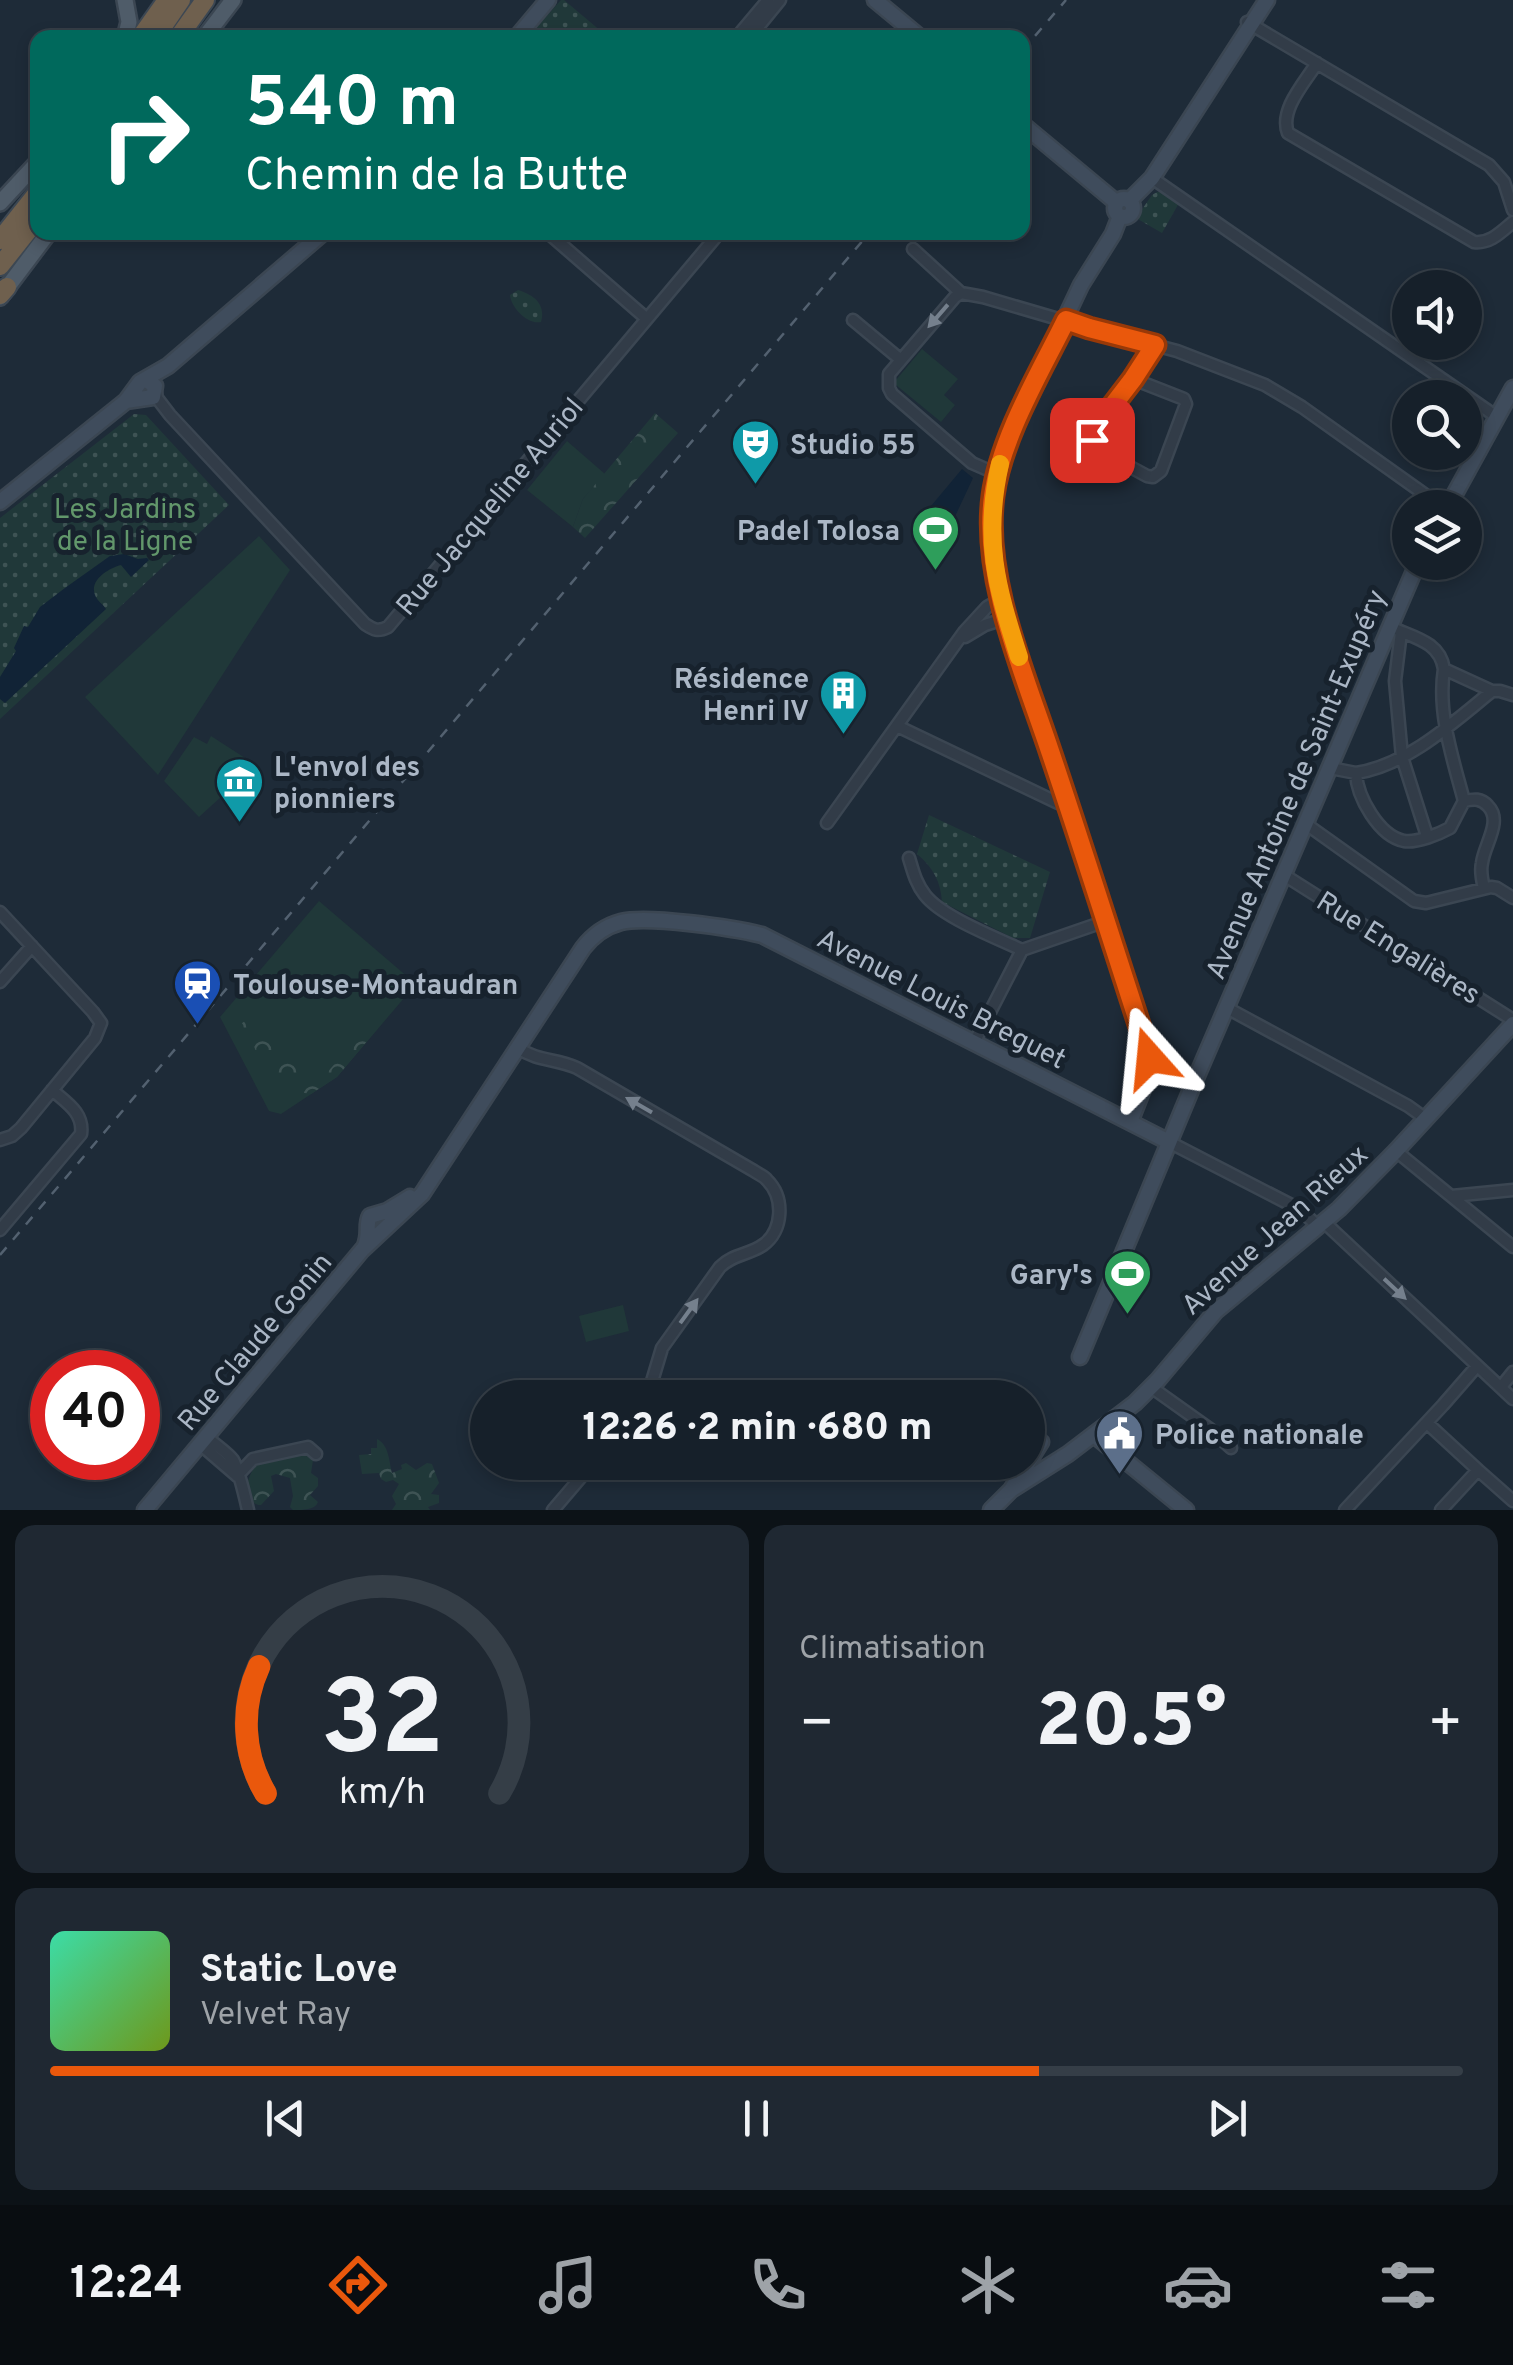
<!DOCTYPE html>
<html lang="fr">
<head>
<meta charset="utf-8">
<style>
  body { margin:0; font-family:Overpass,sans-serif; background:#1f2832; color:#f1f3f6; height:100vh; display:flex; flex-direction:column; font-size:38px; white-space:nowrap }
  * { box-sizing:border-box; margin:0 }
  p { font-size:32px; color:#9ea3a8 }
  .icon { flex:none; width:55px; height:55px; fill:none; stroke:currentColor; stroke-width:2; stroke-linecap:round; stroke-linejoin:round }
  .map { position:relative; height:1510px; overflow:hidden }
  .sheet { display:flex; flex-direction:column; gap:15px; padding:15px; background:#0c1217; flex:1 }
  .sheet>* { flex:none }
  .hud { position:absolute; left:30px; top:30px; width:1000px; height:210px; border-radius:20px; box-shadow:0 5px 15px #0003,0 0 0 2px #353e47; background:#00695c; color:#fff; overflow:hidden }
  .tools { position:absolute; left:1392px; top:270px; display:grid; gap:20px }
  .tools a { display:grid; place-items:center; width:90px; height:90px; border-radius:50%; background:#16202a; box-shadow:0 5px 15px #0003,0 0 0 2px #353e47; font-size:50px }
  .speed { position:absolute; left:30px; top:1350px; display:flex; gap:20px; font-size:50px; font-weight:700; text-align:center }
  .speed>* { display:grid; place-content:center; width:130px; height:130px; border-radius:50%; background:#16202a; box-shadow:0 5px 15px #0003,0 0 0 2px #353e47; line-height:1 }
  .speed .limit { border:15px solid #d22; background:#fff; color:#111 }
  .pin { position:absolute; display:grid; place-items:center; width:85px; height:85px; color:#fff; margin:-42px; border-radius:20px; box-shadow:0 5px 15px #0006 }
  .me { position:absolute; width:110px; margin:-55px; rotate:342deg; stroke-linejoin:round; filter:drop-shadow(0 0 8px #0008) }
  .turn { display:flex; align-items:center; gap:35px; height:210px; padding:0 50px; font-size:45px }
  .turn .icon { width:130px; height:130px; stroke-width:2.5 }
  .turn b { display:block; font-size:70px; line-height:85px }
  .big { font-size:75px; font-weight:800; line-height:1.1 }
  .sheet .tile { flex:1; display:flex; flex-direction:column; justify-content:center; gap:15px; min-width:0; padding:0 35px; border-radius:20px; background:#1f2832 }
  .sheet .dial { align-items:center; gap:0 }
  .dial svg { height:260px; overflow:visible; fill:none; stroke:#353e47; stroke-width:7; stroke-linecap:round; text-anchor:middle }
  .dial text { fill:#f1f3f6; stroke:none }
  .song { display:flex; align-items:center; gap:30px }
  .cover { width:120px; height:120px; border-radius:15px; background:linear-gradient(135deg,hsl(160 70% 55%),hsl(80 70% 35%)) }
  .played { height:10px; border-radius:5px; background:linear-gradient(90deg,#ea580c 70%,#353e47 70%) }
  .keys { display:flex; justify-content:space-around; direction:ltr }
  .heat { display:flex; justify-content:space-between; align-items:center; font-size:55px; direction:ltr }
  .sheet .tiles { flex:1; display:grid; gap:15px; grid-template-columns:1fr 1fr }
  .tile:last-child { grid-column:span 2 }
  .trip { position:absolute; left:470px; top:1380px; width:575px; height:100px; border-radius:50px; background:#16202a; box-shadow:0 5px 15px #0003,0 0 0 2px #353e47; font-weight:800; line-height:100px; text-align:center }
  .menu { display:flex; height:160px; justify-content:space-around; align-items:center; background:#090d11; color:#9ea3a8 }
  .menu .icon { width:70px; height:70px }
  .menu .on { color:#ea580c }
  .menu b { font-size:45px; color:#f1f3f6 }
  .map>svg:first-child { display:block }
  .grass { fill:#203839 }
  .forest { fill:url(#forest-crowns) }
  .park { fill:url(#park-dots) }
  .water { fill:#112336 }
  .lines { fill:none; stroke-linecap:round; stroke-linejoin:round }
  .street-casing { stroke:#3b4652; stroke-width:15 }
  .secondary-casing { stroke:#3b4652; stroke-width:19 }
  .primary-casing { stroke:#3b4652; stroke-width:20 }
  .highway-casing { stroke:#3c4753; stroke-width:22 }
  .street { stroke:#323c48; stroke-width:10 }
  .secondary { stroke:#3f4c5c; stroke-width:14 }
  .primary { stroke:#4f5c69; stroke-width:15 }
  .highway { stroke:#6f604e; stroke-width:18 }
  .rail { stroke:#536170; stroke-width:2.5; stroke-dasharray:10 10; stroke-linecap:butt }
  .oneway { fill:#75808d }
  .route-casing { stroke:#983908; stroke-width:25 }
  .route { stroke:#ea580c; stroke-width:18 }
  .slow { stroke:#f59e0b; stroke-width:18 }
  .labels { text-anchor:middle; stroke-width:10; stroke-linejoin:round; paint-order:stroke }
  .poi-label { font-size:28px; font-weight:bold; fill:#abb7c6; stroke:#17222d; text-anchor:start }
  .street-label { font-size:28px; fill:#abb7c6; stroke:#17222d }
  .park-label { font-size:28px; fill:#62976b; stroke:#17222d }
</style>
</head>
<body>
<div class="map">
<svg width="1513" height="1510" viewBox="0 0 1513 1510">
  <defs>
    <pattern id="forest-crowns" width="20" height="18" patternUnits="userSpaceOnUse" patternTransform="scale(2.5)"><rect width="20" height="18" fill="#203839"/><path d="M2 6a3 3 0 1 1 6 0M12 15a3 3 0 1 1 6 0" fill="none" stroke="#3e5354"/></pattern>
    <pattern id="park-dots" width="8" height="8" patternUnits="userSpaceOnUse" patternTransform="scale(2.5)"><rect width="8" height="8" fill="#203839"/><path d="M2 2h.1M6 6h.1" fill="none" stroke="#3e5354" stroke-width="1.8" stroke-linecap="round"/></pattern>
  </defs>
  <rect width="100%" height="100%" fill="#1e2b38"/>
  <!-- grass -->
  <path class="grass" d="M 922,349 L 958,379 L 944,395 L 955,405 L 941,422 L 896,385 L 896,380 Z
    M 567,441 L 605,474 L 583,499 L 573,527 L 527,490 Z
    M 259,536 L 290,570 L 158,775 L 85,697 Z
    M 211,736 L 256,765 L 199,817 L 164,781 L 194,737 L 207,744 Z
    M 319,901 L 416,984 L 337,1077 L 281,1114 L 269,1111 L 220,1017 Z
    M 623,1305 L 629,1331 L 586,1342 L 579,1316 Z"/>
  <!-- forest -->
  <path class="forest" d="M 655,413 L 678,433 L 585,538 L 573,527 L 583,499 Z
    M 250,1018 L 274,1039 L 280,1050 L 297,1053 L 324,1076 L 372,1022 L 378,1028 L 337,1077 L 311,1094 L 299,1092 L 291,1085 L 286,1085 L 271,1080 L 268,1075 L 254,1076 L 252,1072 L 257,1054 L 249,1033 L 241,1031 L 239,1025 Z
    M 377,1439 C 389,1445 389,1461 392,1473 L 402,1469 L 401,1465 L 406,1463 L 416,1470 L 427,1463 L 432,1464 L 439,1483 L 431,1494 L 439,1495 L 439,1503 L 428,1507 L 430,1510 L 392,1510 L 396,1504 L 392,1496 L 399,1484 L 393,1480 L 386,1482 L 381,1479 L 379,1473 L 362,1474 L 359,1455 L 371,1454 L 371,1448 L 377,1448 Z
    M 304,1454 L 313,1460 L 311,1473 L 318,1478 L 318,1486 L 310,1495 L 318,1502 C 315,1510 303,1510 293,1510 L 290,1507 L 293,1496 L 290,1478 L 276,1474 L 271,1476 L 274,1491 L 261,1505 C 250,1505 248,1494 246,1485 L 255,1464 Z"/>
  <!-- park -->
  <path class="park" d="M 561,0 L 564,0 L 602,32 L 599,37 L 528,37 Z
    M 1157,192 L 1162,192 L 1179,203 L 1162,233 L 1136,218 L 1152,195 Z
    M 518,290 C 534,295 546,304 541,322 C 527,325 511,307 510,295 Z
    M 134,414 L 146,415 L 229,505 L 0,719 L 0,518 Z
    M 929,815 L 1050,872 L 1030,938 L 1013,938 L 942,902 C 941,882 933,867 917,854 Z"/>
  <!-- water -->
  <path class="water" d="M 962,469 L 973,478 L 951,525 L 931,506 Z
    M 124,554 L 138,559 L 147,558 L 149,560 L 131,577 L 121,565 C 109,568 89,580 95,595 C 97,601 103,604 106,609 L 5,703 L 0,699 L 0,677 L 16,651 L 14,648 L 24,626 L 28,627 L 40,607 L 65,588 L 110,556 Z"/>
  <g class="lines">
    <defs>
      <path id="street" d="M 1247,22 L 1489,165 L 1504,182 L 1513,210
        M 736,38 L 768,0
        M 749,38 L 780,0
        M 1317,63 C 1305,82 1279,110 1288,133 L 1474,242 C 1490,244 1501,232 1513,222
        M 1152,178 L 1497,417
        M 547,232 L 647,319
        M 913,249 L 961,293
        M 853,320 L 901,360
        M 1133,379 L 1179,397 L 1184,399 L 1186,404 L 1161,471 L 1153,477 L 1147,476 L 1097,449 L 1091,440 L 1094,430 L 1133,379 L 1155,345
        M 156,392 L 157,398 L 170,415 L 365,624 C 374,630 378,632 388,627 L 720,232
        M 997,474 L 972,463 L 892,394 L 889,388 L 889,374 L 955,297 L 961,293 L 983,297 L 1089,328 L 1177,351 L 1265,385 L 1302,407 L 1444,508
        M 1395,629 C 1416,638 1440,643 1444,669 L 1492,691
        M 1401,632 L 1395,681 L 1402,757 L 1427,836
        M 965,637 L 985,625 L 1007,618
        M 897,726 L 1058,803 L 1066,801
        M 1330,768 L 1356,773 C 1357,797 1379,836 1404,841 C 1417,843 1439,834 1450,828 L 1464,801 C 1453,759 1437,713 1444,669
        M 1356,773 C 1406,766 1454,722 1492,691 L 1500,691 L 1513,695
        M 1464,801 C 1474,799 1481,798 1488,806 C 1503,821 1484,845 1482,863 C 1480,871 1482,880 1484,888
        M 827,823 L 964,632 L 987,607 L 1001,599
        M 1306,824 L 1414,901 L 1426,903 L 1491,887 L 1497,888 L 1513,898
        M 909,858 C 913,871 916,884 925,895 C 942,917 995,937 1022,950
        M 1284,875 L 1513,1020
        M 0,912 L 93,1012 L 101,1023 L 95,1038 L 21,1128 L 12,1136 L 0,1140
        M 0,982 L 32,946
        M 1227,1008 L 1408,1106 L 1426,1119
        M 974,1043 L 1022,950 L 1106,921
        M 518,1048 C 539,1062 555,1058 577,1068 L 754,1171 C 758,1174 764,1176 767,1180 C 785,1198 783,1231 763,1245 C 749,1255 733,1254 720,1267 L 662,1348 L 647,1398
        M 1169,1142 L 1299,1209 L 1319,1227
        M 1396,1151 L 1513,1247
        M 1452,1196 L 1513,1190
        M 1324,1222 L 1513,1399
        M 0,1230 L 81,1134 C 84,1113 67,1103 52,1090
        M 580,1387 L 582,1398
        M 1151,1387 L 1210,1429 L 1231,1448
        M 1501,1387 L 1513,1372
        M 1427,1423 L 1478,1470
        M 207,1437 C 214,1444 227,1452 233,1460 C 239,1470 245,1497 248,1510
        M 200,1444 L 236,1475
        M 237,1476 L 253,1459 L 308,1447 L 316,1454
        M 553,1510 L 594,1462
        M 1345,1510 L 1443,1405 L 1477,1366
        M 1441,1510 L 1478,1470 L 1513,1501"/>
      <path id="secondary" d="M 875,0 L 921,38
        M 516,38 L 548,0
        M 1022,124 L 1117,203
        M1115 208a9 9 0 1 1 18 0a9 9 0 1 1-18 0Z
        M 1129,201 L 1152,178 L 1267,0
        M 1120,216 L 1113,234 L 1081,285 L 1015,425 L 1000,463 L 993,495 L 992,554 L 1011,634 L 1151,1062 L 1152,1066 L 1130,1122
        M 126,401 L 153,397 L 155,386 L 146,380
        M 0,502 L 126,401 L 140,382 L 168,366 L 324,232
        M 1447,508 L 1513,388
        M 1152,1066 L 1193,1085
        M 364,1248 C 371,1234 365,1225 370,1216 L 387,1211 L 410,1197
        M 1080,1357 L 1193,1085 L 1418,562
        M 1094,1435 L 1186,1510
        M 1011,1490 L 1068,1454 L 1135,1403 L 1157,1381 L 1216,1311 L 1339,1209 L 1396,1151 L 1513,1024
        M 145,1510 L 362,1250 L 422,1194 L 583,948 C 593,935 606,926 621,922 C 647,915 734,928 762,935 L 1169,1142
        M 991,1510 L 1011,1490 L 1041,1442"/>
      <path id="primary" d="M 125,0 L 129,22 L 125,38
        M 204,38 L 233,0
        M 0,203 L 38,162
        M 0,297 L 49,232"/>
      <path id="highway" d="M 140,38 L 167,0
        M 155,38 L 181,0
        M 178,38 L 205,0
        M 0,240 L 38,192
        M 0,266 L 38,218
        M 0,295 L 7,287"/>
    </defs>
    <!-- street casing -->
    <use href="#street" class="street-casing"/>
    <!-- secondary casing -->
    <use href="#secondary" class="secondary-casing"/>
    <!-- primary casing -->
    <use href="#primary" class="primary-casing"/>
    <!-- highway casing -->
    <use href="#highway" class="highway-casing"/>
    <!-- street -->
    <use href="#street" class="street"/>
    <!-- secondary -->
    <use href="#secondary" class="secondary"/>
    <!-- primary -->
    <use href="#primary" class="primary"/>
    <!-- highway -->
    <use href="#highway" class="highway"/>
    <!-- rail -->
    <path class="rail" d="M 1022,51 L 1066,0
      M 0,1255 L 870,232"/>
  </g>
  <!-- one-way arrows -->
  <defs><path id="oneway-solid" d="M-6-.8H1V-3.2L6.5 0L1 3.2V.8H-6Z" transform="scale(2.5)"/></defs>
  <g class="oneway">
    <use href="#oneway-solid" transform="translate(938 316) rotate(131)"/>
    <use href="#oneway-solid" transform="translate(639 1105) rotate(-150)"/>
    <use href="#oneway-solid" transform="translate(1395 1289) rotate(43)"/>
    <use href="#oneway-solid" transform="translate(689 1311) rotate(-54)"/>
  </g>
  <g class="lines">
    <defs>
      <path id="route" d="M 1092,440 L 1094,430 L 1133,379 L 1155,345 L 1089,328 L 1066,320 C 1040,373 1001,437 993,496 C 982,579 1025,675 1051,754 C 1085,855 1117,957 1150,1058"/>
    </defs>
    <!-- route casing -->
    <use href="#route" class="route-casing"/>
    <!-- route -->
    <use href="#route" class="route"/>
    <!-- slow -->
    <path class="slow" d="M 1000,464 C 983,538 996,586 1019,657"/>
  </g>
  <!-- icons -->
  <defs>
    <symbol id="theatre-pin" viewBox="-11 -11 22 30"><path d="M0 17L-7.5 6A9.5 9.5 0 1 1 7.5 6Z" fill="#0f9aa8" stroke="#17222d"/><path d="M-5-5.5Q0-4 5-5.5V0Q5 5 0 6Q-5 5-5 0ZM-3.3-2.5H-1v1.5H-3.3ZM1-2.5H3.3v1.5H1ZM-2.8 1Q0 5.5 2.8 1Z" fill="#fff"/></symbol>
    <symbol id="stadium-pin" viewBox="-11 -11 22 30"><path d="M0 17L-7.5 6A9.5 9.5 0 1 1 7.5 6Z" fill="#2e9e5b" stroke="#17222d"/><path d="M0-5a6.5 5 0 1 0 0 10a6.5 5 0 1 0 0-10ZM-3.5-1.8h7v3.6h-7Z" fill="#fff"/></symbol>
    <symbol id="building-pin" viewBox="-11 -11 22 30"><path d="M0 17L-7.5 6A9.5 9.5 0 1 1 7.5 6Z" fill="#0f9aa8" stroke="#17222d"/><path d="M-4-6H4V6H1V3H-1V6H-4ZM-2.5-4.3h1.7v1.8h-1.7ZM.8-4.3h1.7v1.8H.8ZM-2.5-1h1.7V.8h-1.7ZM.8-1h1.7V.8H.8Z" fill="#fff"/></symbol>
    <symbol id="museum-pin" viewBox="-11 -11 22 30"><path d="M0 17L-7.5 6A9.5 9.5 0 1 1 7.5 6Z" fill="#0f9aa8" stroke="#17222d"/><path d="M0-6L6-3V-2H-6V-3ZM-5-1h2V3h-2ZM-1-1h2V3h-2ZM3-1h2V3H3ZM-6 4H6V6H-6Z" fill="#fff"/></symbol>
    <symbol id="station-pin" viewBox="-11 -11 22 30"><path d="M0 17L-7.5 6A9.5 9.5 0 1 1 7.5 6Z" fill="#1a4fb4" stroke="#17222d"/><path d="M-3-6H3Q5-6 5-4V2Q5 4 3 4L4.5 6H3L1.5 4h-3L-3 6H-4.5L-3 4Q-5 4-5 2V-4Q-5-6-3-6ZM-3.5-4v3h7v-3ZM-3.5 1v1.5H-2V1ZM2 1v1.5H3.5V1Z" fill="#fff"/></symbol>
    <symbol id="civic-pin" viewBox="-11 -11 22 30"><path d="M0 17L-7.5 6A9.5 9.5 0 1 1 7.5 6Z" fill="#5c6f8a" stroke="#17222d"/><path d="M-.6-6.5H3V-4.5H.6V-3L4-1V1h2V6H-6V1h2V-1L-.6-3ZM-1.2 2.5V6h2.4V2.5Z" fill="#fff"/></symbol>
  </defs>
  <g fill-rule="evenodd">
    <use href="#theatre-pin" x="728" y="416" width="55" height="75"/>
    <use href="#stadium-pin" x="908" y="502" width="55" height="75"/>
    <use href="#building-pin" x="816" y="666" width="55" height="75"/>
    <use href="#museum-pin" x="212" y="754" width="55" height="75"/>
    <use href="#station-pin" x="170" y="956" width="55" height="75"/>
    <use href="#stadium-pin" x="1100" y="1246" width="55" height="75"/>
    <use href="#civic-pin" x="1092" y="1406" width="55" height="75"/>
  </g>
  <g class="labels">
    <!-- poi labels -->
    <g class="poi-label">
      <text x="790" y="454">Studio 55</text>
      <text x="900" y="540" text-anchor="end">Padel Tolosa</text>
      <text x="809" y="688" text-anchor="end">Résidence<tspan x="809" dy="32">Henri IV</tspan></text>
      <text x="274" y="776">L'envol des<tspan x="274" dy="32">pionniers</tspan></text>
      <text x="233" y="994">Toulouse-Montaudran</text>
      <text x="1093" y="1284" text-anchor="end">Gary's</text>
      <text x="1155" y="1444">Police nationale</text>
    </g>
    <!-- street labels -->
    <g class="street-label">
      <text transform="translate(489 506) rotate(-50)" y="10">Rue Jacqueline Auriol</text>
      <text transform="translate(1295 784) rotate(-67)" y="10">Avenue Antoine de Saint-Exupéry</text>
      <text transform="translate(1399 947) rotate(32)" y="10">Rue Engalières</text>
      <text transform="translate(942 998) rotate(27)" y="10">Avenue Louis Breguet</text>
      <text transform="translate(1274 1229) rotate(-42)" y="10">Avenue Jean Rieux</text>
      <text transform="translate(254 1341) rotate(-50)" y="10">Rue Claude Gonin</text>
    </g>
    <!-- park labels -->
    <g class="park-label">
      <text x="125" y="518">Les Jardins<tspan x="125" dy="32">de la Ligne</tspan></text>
    </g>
  </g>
</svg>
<div class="tools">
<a><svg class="icon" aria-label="sound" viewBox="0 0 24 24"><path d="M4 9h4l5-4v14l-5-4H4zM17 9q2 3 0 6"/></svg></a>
<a><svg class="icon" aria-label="search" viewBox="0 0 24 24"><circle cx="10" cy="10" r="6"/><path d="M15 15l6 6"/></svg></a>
<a><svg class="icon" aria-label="layers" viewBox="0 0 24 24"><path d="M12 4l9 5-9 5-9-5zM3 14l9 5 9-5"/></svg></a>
</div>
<div class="speed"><div class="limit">40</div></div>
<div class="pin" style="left:1092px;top:440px;background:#d93025"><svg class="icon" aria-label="arrive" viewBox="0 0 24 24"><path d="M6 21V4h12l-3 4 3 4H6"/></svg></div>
<svg class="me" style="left:1150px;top:1058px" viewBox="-20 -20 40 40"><path d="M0-17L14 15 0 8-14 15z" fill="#ea580c" stroke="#fff" stroke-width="4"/></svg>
<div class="trip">12:26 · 2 min · 680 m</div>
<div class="hud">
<div class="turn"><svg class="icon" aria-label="right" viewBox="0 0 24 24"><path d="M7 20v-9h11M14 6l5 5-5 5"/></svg><div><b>540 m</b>Chemin de la Butte</div></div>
</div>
</div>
<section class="sheet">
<div class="tiles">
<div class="tile dial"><svg viewBox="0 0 100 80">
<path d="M14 69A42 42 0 1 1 86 69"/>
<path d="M14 69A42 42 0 0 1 12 30" stroke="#ea580c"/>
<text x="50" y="56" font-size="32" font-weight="700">32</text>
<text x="50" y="72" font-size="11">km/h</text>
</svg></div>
<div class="tile"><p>Climatisation</p>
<div class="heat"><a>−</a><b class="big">20.5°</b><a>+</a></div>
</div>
<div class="tile">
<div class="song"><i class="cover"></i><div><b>Static Love</b><p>Velvet Ray</p></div></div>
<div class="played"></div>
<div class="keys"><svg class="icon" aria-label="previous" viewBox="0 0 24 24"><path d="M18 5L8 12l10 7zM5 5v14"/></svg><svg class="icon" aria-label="pause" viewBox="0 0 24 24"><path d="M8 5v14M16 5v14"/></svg><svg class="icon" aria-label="next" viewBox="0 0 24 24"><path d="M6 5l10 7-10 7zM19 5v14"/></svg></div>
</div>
</div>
</section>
<nav class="menu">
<b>12:24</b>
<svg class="icon on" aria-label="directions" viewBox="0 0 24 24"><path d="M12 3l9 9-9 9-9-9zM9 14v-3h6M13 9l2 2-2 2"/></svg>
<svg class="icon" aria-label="music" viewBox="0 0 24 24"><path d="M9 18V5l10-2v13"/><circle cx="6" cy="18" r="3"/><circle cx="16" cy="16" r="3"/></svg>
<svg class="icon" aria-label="phone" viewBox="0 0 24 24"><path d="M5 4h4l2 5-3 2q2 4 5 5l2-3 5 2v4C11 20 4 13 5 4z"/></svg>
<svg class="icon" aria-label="climate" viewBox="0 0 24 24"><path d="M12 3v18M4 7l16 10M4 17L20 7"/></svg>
<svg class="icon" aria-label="car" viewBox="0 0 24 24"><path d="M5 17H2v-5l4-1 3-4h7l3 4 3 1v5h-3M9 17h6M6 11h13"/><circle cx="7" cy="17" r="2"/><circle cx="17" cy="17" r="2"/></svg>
<svg class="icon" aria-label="filters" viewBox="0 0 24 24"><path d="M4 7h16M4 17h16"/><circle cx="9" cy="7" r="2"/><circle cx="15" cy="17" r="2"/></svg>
</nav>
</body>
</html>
